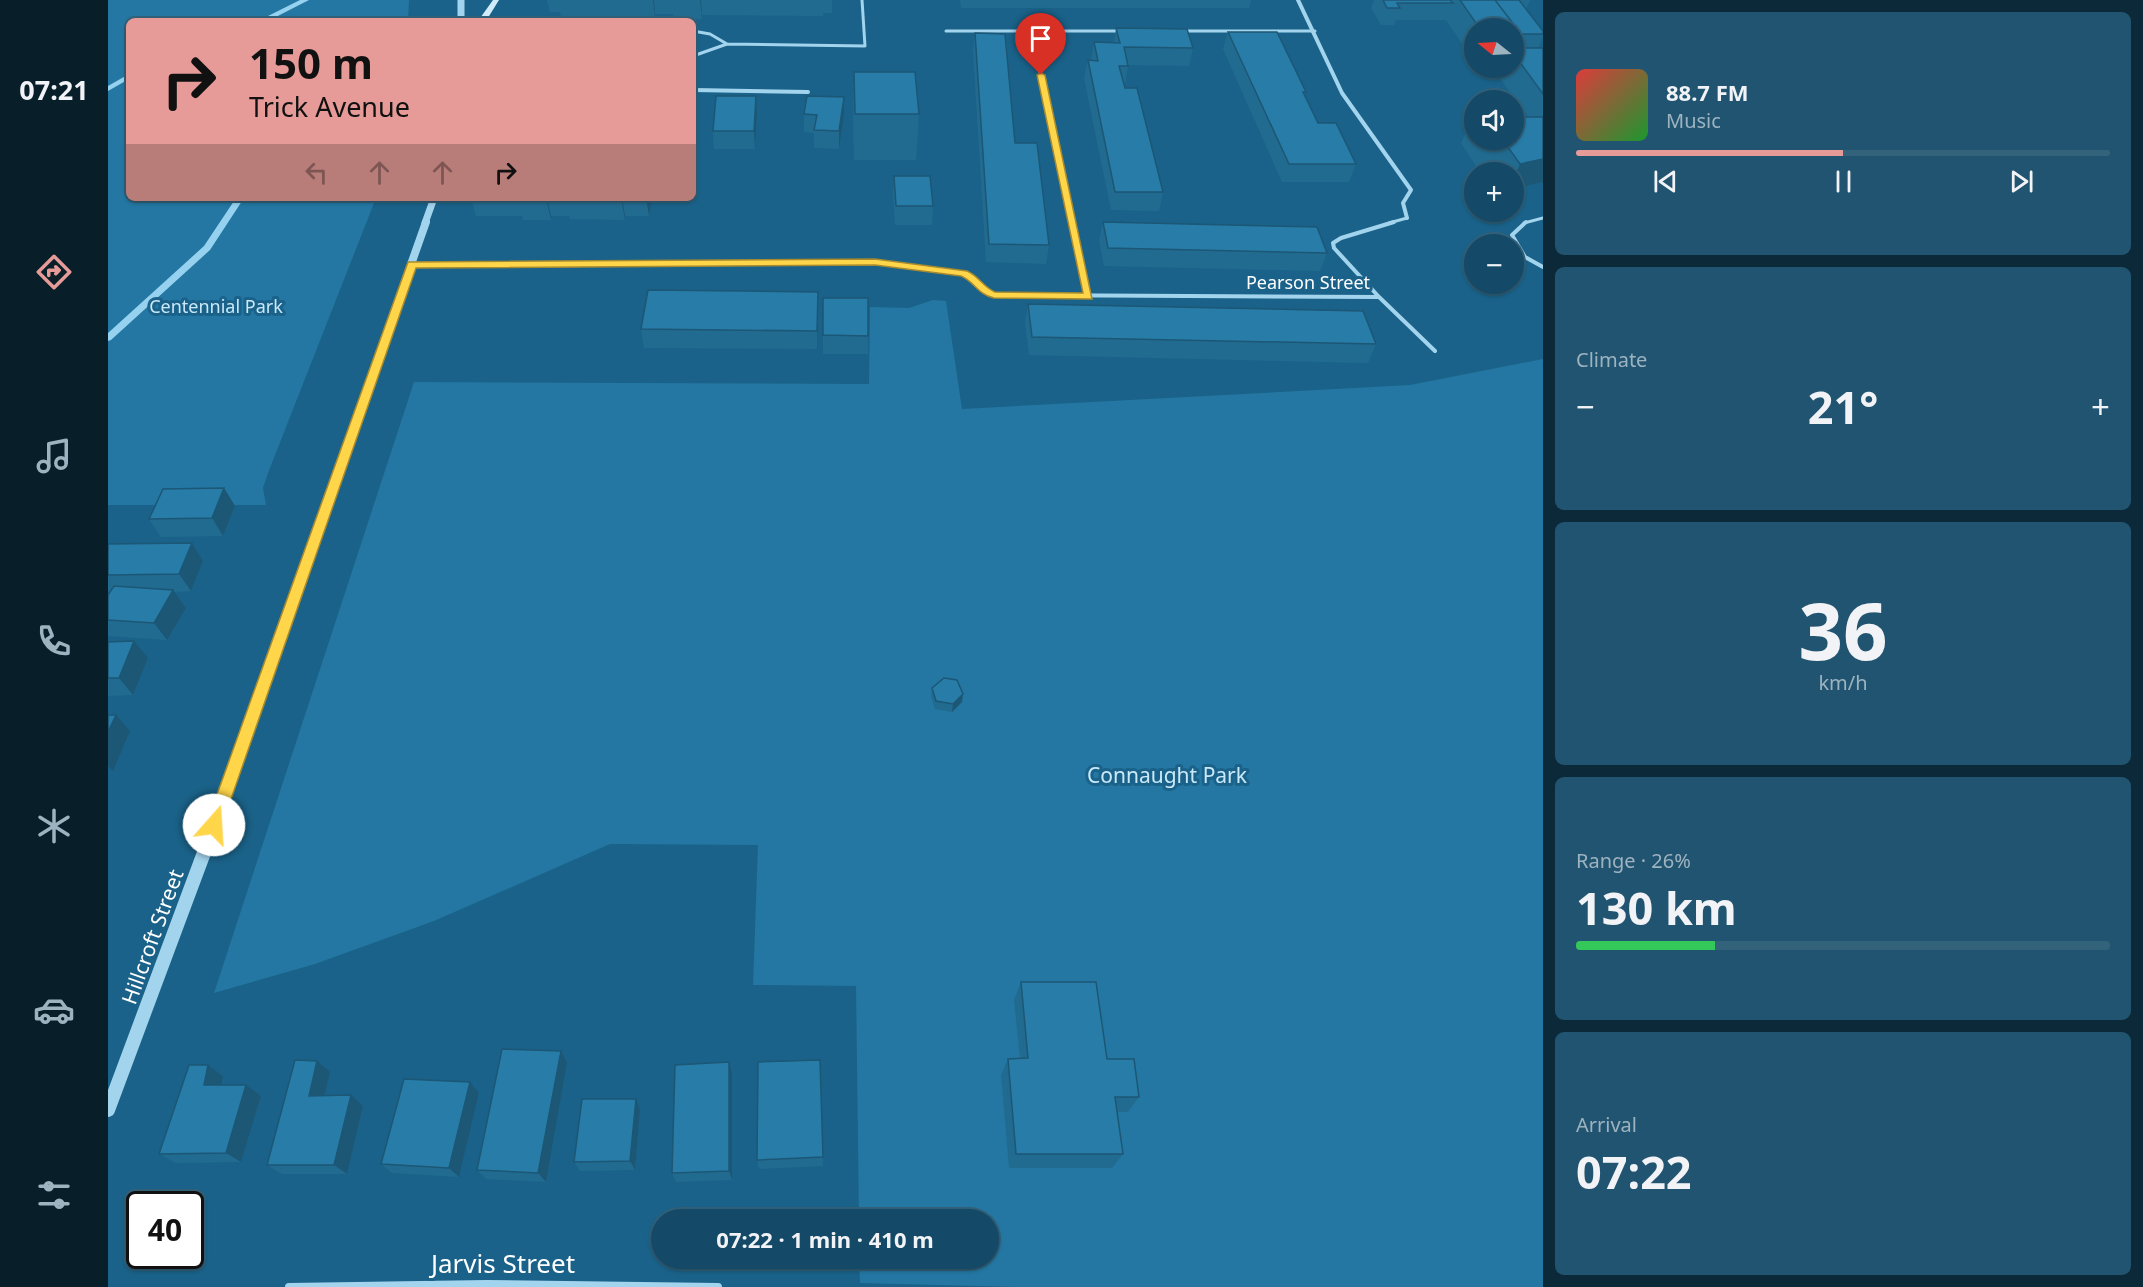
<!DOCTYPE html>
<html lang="en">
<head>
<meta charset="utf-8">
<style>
  body { margin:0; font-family:"Noto Sans",sans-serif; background:#215470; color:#f1f3f6; height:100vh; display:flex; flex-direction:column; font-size:22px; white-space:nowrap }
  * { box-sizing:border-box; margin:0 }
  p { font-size:20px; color:#9db3c0 }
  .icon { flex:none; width:33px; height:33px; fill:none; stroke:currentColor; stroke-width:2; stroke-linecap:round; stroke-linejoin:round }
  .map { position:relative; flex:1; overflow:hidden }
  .details { display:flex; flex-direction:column; gap:12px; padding:12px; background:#0b2939; width:600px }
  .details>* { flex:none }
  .banner { position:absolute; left:18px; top:18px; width:570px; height:183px; border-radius:9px; box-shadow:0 2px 4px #0004,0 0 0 2px #33627b; background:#e69b98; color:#111; overflow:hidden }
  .needle { width:39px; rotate:288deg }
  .tools { position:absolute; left:1356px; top:18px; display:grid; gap:12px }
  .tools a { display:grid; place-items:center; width:60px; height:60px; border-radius:50%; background:#144a67; box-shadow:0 2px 4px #0004,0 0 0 2px #33627b; font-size:30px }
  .speed { position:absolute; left:18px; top:1191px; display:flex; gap:12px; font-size:30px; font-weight:700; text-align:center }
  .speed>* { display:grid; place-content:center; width:78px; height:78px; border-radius:50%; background:#144a67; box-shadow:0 2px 4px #0004,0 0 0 2px #33627b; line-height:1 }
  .speed .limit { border:3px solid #111; border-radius:9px; background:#fff; color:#111 }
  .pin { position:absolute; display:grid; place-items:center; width:51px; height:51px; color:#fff; margin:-62px -26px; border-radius:50% 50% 50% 0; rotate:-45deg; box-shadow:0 0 6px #0007 }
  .pin .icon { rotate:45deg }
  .me { position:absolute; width:66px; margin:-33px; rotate:19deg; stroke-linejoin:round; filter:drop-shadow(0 0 4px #0008) }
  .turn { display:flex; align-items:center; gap:21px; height:126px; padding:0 24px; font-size:27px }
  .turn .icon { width:78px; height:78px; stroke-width:2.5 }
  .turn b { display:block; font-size:42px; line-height:51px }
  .lanes { display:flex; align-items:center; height:57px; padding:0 24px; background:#0003; justify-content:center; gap:30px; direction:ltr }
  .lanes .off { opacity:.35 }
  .big { font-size:45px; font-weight:700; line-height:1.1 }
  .details .card { flex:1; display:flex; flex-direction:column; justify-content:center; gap:9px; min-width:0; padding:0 21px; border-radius:9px; background:#215470 }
  .details .dial { align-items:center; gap:0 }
  .dial b { font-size:78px; line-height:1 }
  .song { display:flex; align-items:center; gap:18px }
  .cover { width:72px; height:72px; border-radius:9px; background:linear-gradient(135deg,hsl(0 70% 55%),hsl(130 70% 35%)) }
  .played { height:6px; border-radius:3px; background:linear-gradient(90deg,#e69b98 50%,#33627b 50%) }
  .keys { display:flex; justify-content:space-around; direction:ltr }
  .heat { display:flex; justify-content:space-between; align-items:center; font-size:33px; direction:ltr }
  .charge { height:9px; border-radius:4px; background:linear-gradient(90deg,#34c759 26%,#33627b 0) }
  .trip { position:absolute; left:543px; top:1209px; width:348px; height:60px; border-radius:30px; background:#144a67; box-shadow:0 2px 4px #0004,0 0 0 2px #33627b; font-weight:700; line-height:60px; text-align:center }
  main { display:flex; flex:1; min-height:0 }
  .dock { display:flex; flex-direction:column; width:108px; justify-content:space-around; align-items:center; background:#081e29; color:#9db3c0 }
  .dock .icon { width:42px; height:42px }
  .dock .active { color:#e69b98 }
  .dock b { font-size:27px; color:#f1f3f6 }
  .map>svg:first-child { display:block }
  .green { fill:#2377a2 }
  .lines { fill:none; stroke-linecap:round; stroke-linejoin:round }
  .stream { fill:#96d2ef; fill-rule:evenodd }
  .service-far1 { stroke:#a3d4ed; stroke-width:3 }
  .service { stroke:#a3d4ed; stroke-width:4 }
  .minor-far2 { stroke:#a3d4ed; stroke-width:4 }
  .minor-far1 { stroke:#a3d4ed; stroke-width:4.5 }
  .minor { stroke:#a3d4ed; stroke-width:8 }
  .tertiary-far3 { stroke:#a3d4ed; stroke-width:7 }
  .tertiary-far2 { stroke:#a3d4ed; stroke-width:8 }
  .tertiary-far1 { stroke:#a3d4ed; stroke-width:10 }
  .tertiary { stroke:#a3d4ed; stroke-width:14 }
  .secondary { fill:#d0ebf9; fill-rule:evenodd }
  .wall { fill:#226b90 }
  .shaded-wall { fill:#1c5776 }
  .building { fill:#287ca8; stroke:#1c5776; stroke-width:1.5 }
  .route { fill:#ffd54a; stroke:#a68a30; stroke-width:1.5 }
  .labels { text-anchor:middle; stroke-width:6; stroke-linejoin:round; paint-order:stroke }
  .far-street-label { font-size:18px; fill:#fff; stroke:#1a6289 }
  .far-park-label { font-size:18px; fill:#c9e9f9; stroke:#1a6289 }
  .park-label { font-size:21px; fill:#c9e9f9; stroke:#1a6289 }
  .street-label { font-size:21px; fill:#fff; stroke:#1a6289 }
  .near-street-label { font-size:26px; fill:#fff; stroke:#1a6289 }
</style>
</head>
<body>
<main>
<nav class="dock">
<b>07:21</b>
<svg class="icon active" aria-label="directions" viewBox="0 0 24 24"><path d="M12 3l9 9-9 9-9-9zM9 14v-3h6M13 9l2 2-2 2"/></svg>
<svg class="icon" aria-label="music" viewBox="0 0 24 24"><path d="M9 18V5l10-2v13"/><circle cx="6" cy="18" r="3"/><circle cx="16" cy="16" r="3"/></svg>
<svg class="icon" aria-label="phone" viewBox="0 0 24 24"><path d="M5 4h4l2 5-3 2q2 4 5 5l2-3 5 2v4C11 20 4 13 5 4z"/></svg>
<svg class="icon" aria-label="climate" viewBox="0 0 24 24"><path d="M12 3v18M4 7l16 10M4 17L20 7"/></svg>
<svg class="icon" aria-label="car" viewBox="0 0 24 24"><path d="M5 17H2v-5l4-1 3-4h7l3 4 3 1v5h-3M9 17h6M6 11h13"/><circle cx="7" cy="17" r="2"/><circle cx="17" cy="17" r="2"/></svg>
<svg class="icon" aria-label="filters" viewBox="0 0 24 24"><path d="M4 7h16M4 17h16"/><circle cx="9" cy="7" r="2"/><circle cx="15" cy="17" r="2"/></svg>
</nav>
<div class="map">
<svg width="1435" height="1287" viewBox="0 0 1435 1287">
  <rect width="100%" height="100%" fill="#1a6289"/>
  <!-- green -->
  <path class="green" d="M 0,0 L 301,0 L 300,21 L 21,21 L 21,198 L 268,198 L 160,473 L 155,488 L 158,505 L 0,505 Z
    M 825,300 L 838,301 L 854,409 L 1302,385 L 1435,359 L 1435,1287 L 909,1287 L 752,1283 L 751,1259 L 880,1258 L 880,1220 L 751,1219 L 748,986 L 645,985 L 650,845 L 502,844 L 326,921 L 207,964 L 106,993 L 306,382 L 761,384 L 762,307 L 801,308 Z"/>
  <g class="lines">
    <!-- stream -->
    <path class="stream" d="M 192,0 L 201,0 L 160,21 L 150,21 Z
      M 21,74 L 21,79 L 0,91 L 0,86 Z
      M 128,198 L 136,198 L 102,250 L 3,340 L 0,341 L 0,333 L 96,246 Z"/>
    <!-- service-far1 -->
    <path class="service-far1" d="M 585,31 L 602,34 L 619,44 L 585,56
      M 838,31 L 1012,31
      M 923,31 L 965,223
      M 1074,31 L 1207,31
      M 619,44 L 757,46 L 754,0
      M 1281,223 L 1299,218
      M 1416,223 L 1435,218"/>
    <!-- service -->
    <path class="service" d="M 965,222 L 981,296
      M 1418,222 L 1404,235 L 1417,257 L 1435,267
      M 782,263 L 855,274 L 886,295 L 1271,297 L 1226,248 L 1225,243 L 1233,238 L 1286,222
      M 1271,297 L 1327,351"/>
    <!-- minor-far2 -->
    <path class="minor-far2" d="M 1190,0 L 1234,93 L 1303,190 L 1295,203 L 1299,218
      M 585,90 L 700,92"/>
    <!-- minor-far1 -->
    <path class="minor-far1" d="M 303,264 L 782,263"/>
    <!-- minor -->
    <path class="minor" d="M 181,1287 L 379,1284 L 610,1287"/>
    <!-- tertiary-far3 -->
    <path class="tertiary-far3" d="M 353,0 L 353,21
      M 317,223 L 326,198"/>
    <!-- tertiary-far2 -->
    <path class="tertiary-far2" d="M 219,502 L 318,222"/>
    <!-- tertiary-far1 -->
    <path class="tertiary-far1" d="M 96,851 L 220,501"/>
    <!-- tertiary -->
    <path class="tertiary" d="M 0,1110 L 97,850"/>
    <!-- secondary -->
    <path class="secondary" d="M 385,0 L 391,0 L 378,21 L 370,21 Z"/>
  </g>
  <!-- wall -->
  <path class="wall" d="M 439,0 L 724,0 L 724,13 L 715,13 L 715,16 L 594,15 L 594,19 L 565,19 L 565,14 L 547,14 L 547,17 L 453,17 L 452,12 L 442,12 Z
    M 852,0 L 1143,0 L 1141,8 L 853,8 Z
    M 1266,0 L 1422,0 L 1418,9 L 1435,31 L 1435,38 L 1430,48 L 1435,48 L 1435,182 L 1406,189 L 1406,172 L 1386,172 L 1384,169 L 1370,169 L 1353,143 L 1365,117 L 1366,117 L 1366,140 L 1406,140 L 1420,117 L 1389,74 L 1392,68 L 1406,68 L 1406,28 L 1366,28 L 1366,51 L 1359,51 L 1338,20 L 1288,20 L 1286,25 L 1273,25 L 1263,8 Z
    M 1008,28 L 1085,48 L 1081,66 L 1020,65 L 1017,84 L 1016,84 L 1055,192 L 1051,211 L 1003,210 L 976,78 L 980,60 L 983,60 L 986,42 L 1006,43 Z
    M 1120,32 L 1198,92 L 1197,95 L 1210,123 L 1248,164 L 1241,182 L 1174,182 L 1115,49 Z
    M 867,33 L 907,143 L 941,245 L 938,264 L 878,262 L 865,51 Z
    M 746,72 L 811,114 L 808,160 L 746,160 L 745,118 Z
    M 648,96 L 649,114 L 647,149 L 606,149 L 605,131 Z
    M 696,114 L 736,115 L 731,149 L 706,148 L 706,133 L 696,132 Z
    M 786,176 L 825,206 L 824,225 L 787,225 L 785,194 Z
    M 363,198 L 544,198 L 541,216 L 517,216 L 517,220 L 462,219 L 461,216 L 443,216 L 443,220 L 415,220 L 414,216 L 368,216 Z
    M 995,222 L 1219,253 L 1212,271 L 996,266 L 991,240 Z
    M 710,292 L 709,349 L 536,348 L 533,329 Z
    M 715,298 L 760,336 L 760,354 L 715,354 Z
    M 920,304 L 1268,344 L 1260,363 L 921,355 L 917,322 Z
    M 116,488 L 127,506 L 115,536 L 53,537 L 41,519 Z
    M 84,543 L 95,561 L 83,591 L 66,592 L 78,608 L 59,640 L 0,636 L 0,595 L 2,592 L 0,592 L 0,544 Z
    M 0,642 L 40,658 L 25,695 L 0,696 Z
    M 824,688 L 854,702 L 844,712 L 827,709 L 823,696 Z
    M 913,982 L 999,1059 L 1031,1097 L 1020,1112 L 1009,1112 L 1015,1154 L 1004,1168 L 901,1168 L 893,1075 L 900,1059 L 912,1059 L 906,1000 Z
    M 712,1060 L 715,1166 L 651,1169 L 649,1160 Z
    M 459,1063 L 438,1182 L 378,1179 L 369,1170 Z
    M 100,1065 L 115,1076 L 114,1085 L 138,1085 L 153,1096 L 133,1162 L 68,1163 L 51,1154 Z
    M 222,1072 L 216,1096 L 255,1106 L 239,1174 L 174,1174 L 159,1165 Z
    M 624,1073 L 624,1180 L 568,1182 L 564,1173 Z
    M 362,1082 L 371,1093 L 351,1177 L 284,1173 L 273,1164 Z
    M 532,1110 L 527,1170 L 472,1171 L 466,1162 Z"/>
  <!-- shaded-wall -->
  <path class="shaded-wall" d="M 545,0 L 546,0 L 547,14 L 547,17 Z
    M 592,0 L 593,0 L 594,15 L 594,19 Z
    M 648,96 L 649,114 L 647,149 L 646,131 Z
    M 736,97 L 736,115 L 731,149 L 731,131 Z
    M 1435,159 L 1435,182 L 1406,189 L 1406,177 L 1412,164 Z
    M 438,198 L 439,198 L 443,216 L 443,220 Z
    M 513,198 L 514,198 L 517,216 L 517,220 Z
    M 538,198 L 544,198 L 541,216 Z
    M 710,292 L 710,310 L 709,349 L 709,331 Z
    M 116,488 L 127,506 L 115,536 L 104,518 Z
    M 84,543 L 95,561 L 83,591 L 71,574 Z
    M 65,590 L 78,608 L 59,640 L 46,623 Z
    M 26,641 L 40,658 L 25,695 L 11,678 Z
    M 855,694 L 854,702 L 844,712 L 845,704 Z
    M 8,715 L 22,731 L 5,771 L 0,766 L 0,732 Z
    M 453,1051 L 459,1063 L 438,1182 L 430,1173 Z
    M 209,1061 L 222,1072 L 214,1106 L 201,1096 Z
    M 621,1062 L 624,1073 L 624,1180 L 621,1171 Z
    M 100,1065 L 115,1076 L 112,1096 L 96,1085 Z
    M 362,1082 L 371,1093 L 351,1177 L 341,1168 Z
    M 138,1085 L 153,1096 L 133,1162 L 118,1153 Z
    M 243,1095 L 255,1106 L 239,1174 L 226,1165 Z
    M 528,1099 L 532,1110 L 527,1170 L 522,1161 Z"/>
  <!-- building -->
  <path class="building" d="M 1275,0 L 1342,0 L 1345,3 L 1289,3 L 1292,8 L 1279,8 Z
    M 1352,0 L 1387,0 L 1407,26 L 1370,26 Z
    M 1387,0 L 1411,0 L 1435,31 L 1435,34 L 1406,34 L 1405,28 L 1407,26 Z
    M 1008,28 L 1079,29 L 1085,48 L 1016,47 L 1020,66 L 1011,66 L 1017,88 L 1029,88 L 1055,192 L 1007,192 L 980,60 L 990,61 L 986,42 L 1012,43 Z
    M 1120,32 L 1169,32 L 1198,92 L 1195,92 L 1210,123 L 1228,123 L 1248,164 L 1181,164 Z
    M 867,33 L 897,34 L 907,143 L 929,143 L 941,245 L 881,244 Z
    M 1406,48 L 1435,48 L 1435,94 L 1406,54 Z
    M 746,72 L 807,72 L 811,114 L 747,114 Z
    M 608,96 L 648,96 L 646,131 L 605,131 Z
    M 699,96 L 736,97 L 731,131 L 706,130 L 709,115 L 696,114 Z
    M 1406,117 L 1435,117 L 1435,159 L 1412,164 L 1397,143 L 1383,143 L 1380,140 L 1406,140 Z
    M 786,176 L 822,176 L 825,206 L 788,206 Z
    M 995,222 L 1209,227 L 1219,253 L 1000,248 Z
    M 540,290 L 710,292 L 709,331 L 533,329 Z
    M 715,298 L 760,298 L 760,336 L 715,335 Z
    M 920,304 L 1255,311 L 1268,344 L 924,337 Z
    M 116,488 L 104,518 L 41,519 L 55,489 Z
    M 84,543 L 71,574 L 0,575 L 0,544 Z
    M 6,586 L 65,590 L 46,623 L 0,620 L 0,595 Z
    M 26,641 L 11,678 L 0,678 L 0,642 Z
    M 836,678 L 849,680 L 855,694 L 845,704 L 828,701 L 824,688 Z
    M 0,715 L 8,715 L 0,732 Z
    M 913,982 L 988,982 L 999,1059 L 1026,1059 L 1031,1097 L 1007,1097 L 1015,1154 L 908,1154 L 900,1059 L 920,1058 Z
    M 394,1049 L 453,1051 L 430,1173 L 369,1170 Z
    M 187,1060 L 209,1061 L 201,1096 L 243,1095 L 226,1165 L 159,1165 Z
    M 712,1060 L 715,1157 L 649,1160 L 650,1062 Z
    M 621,1062 L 621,1171 L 564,1173 L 567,1065 Z
    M 81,1065 L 100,1065 L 96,1085 L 138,1085 L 118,1153 L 51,1154 Z
    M 296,1079 L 362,1082 L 341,1168 L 273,1164 Z
    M 474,1099 L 528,1099 L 522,1161 L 466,1162 Z"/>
  <!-- route -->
  <path class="route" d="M 933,73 L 937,75 L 984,299 L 886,298 C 869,294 867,282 853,276 L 767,265 L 308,268 L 114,825 L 111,830 L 106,832 L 101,830 L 98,825 L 300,262 L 767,259 L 859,271 C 871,276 875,287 887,292 L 975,293 L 929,75 Z"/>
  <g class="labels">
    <!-- far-street labels -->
    <g class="far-street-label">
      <text x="1200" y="289">Pearson Street</text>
    </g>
    <!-- far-park labels -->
    <g class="far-park-label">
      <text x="108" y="313">Centennial Park</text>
    </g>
    <!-- park labels -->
    <g class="park-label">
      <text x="1059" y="783">Connaught Park</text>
    </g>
    <!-- street labels -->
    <g class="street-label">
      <text transform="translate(45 937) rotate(-70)" y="7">Hillcroft Street</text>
    </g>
    <!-- near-street labels -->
    <g class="near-street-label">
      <text x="395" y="1273">Jarvis Street</text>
    </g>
  </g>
</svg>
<div class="tools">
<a><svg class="needle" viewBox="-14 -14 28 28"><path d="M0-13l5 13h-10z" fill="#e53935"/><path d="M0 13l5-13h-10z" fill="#9db3c0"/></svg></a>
<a><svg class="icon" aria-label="sound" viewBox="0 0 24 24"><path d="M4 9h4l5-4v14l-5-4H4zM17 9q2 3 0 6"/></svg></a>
<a>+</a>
<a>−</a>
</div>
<div class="speed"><div class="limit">40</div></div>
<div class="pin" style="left:933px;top:75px;background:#d93025"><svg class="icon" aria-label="arrive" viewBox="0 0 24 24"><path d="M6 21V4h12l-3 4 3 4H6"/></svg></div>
<svg class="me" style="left:106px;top:825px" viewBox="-20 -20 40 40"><circle r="19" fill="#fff"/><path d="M0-13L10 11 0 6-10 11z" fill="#ffd54a"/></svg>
<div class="trip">07:22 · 1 min · 410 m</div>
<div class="banner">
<div class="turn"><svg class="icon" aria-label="right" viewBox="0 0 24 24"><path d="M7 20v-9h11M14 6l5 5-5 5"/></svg><div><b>150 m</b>Trick Avenue</div></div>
<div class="lanes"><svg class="icon off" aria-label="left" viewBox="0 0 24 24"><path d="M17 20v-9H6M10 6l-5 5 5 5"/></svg><svg class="icon off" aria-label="ahead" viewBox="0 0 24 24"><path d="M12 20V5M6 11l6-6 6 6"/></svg><svg class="icon off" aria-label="ahead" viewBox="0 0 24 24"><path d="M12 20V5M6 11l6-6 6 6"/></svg><svg class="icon" aria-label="right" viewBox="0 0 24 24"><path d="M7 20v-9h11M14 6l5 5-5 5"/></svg></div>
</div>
</div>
<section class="details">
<div class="card">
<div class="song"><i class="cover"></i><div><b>88.7 FM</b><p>Music</p></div></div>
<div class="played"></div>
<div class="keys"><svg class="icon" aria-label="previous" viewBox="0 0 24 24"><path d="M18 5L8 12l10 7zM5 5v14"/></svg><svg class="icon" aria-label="pause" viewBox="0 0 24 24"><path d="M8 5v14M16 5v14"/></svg><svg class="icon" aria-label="next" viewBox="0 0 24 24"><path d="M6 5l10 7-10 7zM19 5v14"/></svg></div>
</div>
<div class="card"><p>Climate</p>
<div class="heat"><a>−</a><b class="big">21°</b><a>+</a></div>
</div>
<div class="card dial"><b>36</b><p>km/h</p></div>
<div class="card"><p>Range · 26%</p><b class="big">130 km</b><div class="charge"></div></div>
<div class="card"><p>Arrival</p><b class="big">07:22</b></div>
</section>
</main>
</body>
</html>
